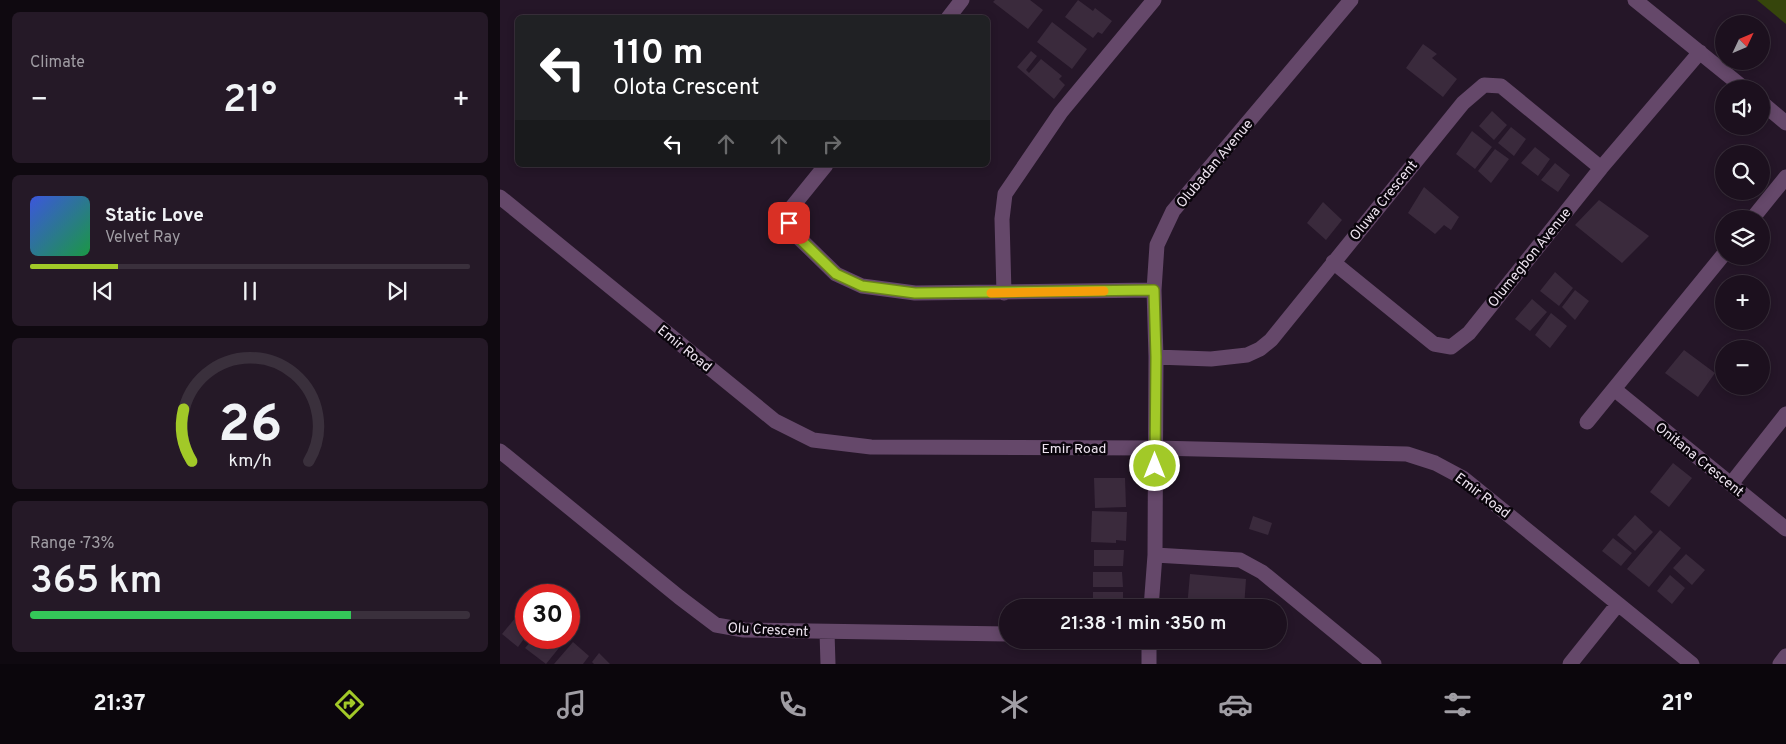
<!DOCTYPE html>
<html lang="en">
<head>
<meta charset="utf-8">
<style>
  body { margin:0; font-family:Overpass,sans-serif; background:#251927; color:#f1f3f6; height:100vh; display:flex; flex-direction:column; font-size:19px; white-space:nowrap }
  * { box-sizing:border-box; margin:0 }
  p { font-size:16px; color:#a09da4 }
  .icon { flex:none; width:28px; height:28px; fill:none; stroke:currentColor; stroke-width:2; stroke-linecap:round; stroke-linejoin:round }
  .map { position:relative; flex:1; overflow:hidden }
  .panel { display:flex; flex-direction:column; gap:12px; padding:12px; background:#0f0910; width:500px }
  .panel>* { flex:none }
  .top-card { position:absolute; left:15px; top:15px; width:475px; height:152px; border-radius:8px; box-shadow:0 2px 8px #0003,0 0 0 1px #3a303c; background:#202124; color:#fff; overflow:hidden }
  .needle { width:32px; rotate:46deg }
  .tools { position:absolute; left:1215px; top:15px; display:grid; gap:10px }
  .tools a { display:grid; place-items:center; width:55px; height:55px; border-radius:50%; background:#1c101e; box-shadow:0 2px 8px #0003,0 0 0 1px #3a303c; font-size:25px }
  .speed { position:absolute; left:15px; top:584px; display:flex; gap:10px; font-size:25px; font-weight:700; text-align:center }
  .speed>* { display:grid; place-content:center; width:65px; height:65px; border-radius:50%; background:#1c101e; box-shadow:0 2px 8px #0003,0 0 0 1px #3a303c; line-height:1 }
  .speed .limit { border:8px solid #d22; background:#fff; color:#111 }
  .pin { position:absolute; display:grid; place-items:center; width:42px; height:42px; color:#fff; margin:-21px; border-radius:10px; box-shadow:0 2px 8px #0006 }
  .me { position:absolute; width:55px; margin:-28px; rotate:0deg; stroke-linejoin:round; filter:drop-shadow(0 0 4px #0008) }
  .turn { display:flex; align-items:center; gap:18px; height:105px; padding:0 15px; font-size:22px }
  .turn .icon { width:65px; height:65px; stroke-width:2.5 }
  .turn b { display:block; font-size:35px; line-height:42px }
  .lanes { display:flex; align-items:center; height:48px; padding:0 15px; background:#0003; justify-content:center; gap:25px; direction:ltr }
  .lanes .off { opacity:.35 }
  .big { font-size:38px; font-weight:600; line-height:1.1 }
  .panel .card { flex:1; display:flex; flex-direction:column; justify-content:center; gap:8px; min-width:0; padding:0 18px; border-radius:8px; background:#251927 }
  .panel .dial { align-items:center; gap:0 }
  .dial svg { height:130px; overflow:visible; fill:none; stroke:#3a303c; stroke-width:7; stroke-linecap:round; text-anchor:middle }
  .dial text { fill:#f1f3f6; stroke:none }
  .song { display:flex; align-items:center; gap:15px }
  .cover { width:60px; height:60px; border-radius:8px; background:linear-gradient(135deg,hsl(230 70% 55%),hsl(140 70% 35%)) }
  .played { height:5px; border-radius:2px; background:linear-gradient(90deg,#a2c928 20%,#3a303c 20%) }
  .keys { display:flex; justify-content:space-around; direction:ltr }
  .heat { display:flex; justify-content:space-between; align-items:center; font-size:28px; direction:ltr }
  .charge { height:8px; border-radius:4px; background:linear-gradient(90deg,#34c759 73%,#3a303c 0) }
  .trip { position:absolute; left:499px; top:599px; width:288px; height:50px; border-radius:25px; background:#1c101e; box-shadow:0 2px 8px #0003,0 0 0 1px #3a303c; font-weight:600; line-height:50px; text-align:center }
  .tabs { display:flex; height:80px; justify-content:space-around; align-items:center; background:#0b060c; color:#a09da4 }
  .tabs .icon { width:35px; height:35px }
  .tabs .on { color:#a2c928 }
  .tabs b { font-size:22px; color:#f1f3f6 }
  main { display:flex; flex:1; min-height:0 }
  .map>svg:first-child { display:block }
  .green { fill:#36450c }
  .building { fill:#3a2a3c }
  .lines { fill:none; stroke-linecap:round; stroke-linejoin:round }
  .minor { stroke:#65486a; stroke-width:15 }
  .route-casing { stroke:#69831a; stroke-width:12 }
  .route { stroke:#a2c928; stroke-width:9 }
  .slow { stroke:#f59e0b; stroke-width:9 }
  .labels { text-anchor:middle; stroke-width:5; stroke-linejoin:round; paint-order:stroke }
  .street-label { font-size:14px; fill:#ede3ef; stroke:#0a050c }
</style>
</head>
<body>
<main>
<section class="panel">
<div class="card"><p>Climate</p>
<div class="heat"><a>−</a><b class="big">21°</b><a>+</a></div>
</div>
<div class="card">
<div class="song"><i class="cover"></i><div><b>Static Love</b><p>Velvet Ray</p></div></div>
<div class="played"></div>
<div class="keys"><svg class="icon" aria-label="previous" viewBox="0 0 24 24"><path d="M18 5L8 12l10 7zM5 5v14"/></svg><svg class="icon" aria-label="pause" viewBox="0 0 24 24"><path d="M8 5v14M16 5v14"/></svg><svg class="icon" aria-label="next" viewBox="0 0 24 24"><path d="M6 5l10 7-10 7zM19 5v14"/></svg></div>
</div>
<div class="card dial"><svg viewBox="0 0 100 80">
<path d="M14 69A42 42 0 1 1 86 69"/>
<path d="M14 69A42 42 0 0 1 9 37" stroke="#a2c928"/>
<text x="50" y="56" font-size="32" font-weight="700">26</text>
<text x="50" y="72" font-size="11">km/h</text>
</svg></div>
<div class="card"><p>Range · 73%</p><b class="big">365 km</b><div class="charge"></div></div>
</section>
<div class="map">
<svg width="1286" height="664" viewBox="0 0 1286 664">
  <rect width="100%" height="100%" fill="#251628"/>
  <!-- green -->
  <path class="green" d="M 1257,0 L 1286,0 L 1286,24 Z"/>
  <!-- building -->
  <path class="building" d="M 495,0 L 530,0 L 543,10 L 528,29 L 493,2 Z
    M 578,0 L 593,11 L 595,8 L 612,21 L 602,34 L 598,32 L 593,38 L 565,17 Z
    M 552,22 L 587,49 L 572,69 L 537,42 Z
    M 923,44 L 937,54 L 932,58 L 957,79 L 943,97 L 906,68 Z
    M 531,51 L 537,56 L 526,70 L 529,73 L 541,59 L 562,76 L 559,79 L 565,85 L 554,99 L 517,67 Z
    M 992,111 L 1007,125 L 994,140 L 979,126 Z
    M 1011,127 L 1026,139 L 1014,156 L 998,143 Z
    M 972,131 L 992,147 L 975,169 L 956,154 Z
    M 1035,147 L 1050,159 L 1038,176 L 1021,163 Z
    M 995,149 L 1009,159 L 991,183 L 978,171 Z
    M 1055,163 L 1070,175 L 1058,192 L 1041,180 Z
    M 924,187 L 959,217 L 951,230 L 944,225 L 935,234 L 908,213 Z
    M 1099,200 L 1149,236 L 1122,263 L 1075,225 Z
    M 823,202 L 842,220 L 826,240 L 807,223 Z
    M 1055,272 L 1073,288 L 1059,306 L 1040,291 Z
    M 1075,290 L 1089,301 L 1075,320 L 1062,307 Z
    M 1032,299 L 1047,312 L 1030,331 L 1015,319 Z
    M 1051,313 L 1067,326 L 1050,348 L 1035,335 Z
    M 1184,350 L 1215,373 L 1198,397 L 1165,373 Z
    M 1173,463 L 1192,478 L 1169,507 L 1150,492 Z
    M 594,478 L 625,478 L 626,507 L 595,508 Z
    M 592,511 L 627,512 L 626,541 L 616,540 L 616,543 L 591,542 Z
    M 1135,515 L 1153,532 L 1135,551 L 1117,535 Z
    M 753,516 L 772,523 L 768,535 L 749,529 Z
    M 1160,530 L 1181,548 L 1149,587 L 1127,569 Z
    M 1113,538 L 1132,553 L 1121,566 L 1102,551 Z
    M 594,550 L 624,550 L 623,566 L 594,566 Z
    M 1186,554 L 1205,570 L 1192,585 L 1173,568 Z
    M 593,572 L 622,572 L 623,587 L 593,587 Z
    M 690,574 L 746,579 L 744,608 L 687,608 Z
    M 1170,575 L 1185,588 L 1172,604 L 1157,591 Z
    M 593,592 L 623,592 L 623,608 L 593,608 Z
    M 26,605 L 26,636 L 18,647 L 2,634 Z
    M 69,624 L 75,628 L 69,636 Z
    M 34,638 L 67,638 L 46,664 L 25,648 Z
    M 73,642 L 89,656 L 83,664 L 54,664 Z
    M 99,653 L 110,664 L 94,664 L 92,662 Z"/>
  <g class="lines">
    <!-- minor -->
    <path class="minor" d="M 1135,0 L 1245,89
      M 448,18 L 462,0
      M 1261,102 L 1286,123
      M 326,165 L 292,207 L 289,223 L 299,238 L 336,274 L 362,286 L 415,293 L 654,290
      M 0,197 L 275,421 L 313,440 L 371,447 L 655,448 L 907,454 L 935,463 L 963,478 L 1192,664
      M 1252,219 L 1286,177
      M 833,262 L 934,344 L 951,347 L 969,333 L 1101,168 L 1200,52
      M 504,293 L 502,219 L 505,194 L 561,112 L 654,0
      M 656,357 L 711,359 L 747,355 L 760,349 L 771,340 L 963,103 L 984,85 L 1001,86 L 1101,168
      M 1114,389 L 1286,529
      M 1087,422 L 1224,254
      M 0,451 L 179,597 L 216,625 L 244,630 L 508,634
      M 1231,484 L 1286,414
      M 655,555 L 740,560 L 762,572 L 874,664
      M 651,608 L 655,555 L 656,357 L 654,290 L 657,245 L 673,211 L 851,0
      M 327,632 L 328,664
      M 649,640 L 649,664
      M 1070,664 L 1118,604
      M 1280,664 L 1286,656"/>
  </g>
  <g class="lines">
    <defs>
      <path id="route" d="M 289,223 L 299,238 L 336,274 L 362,286 L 415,293 L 654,290 L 656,357 L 655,466"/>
    </defs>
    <!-- route casing -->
    <use href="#route" class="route-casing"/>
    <!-- route -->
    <use href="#route" class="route"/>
    <!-- slow -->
    <path class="slow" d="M 491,293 L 604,291"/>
  </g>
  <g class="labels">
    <!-- street labels -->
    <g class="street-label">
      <text transform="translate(714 163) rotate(-50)" y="5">Olubadan Avenue</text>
      <text transform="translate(883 200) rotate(-51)" y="5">Oluwa Crescent</text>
      <text transform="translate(1029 257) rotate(-51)" y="5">Olumegbon Avenue</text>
      <text transform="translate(185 348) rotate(39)" y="5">Emir Road</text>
      <text x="574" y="453">Emir Road</text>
      <text transform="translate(1200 459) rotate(39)" y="5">Onitana Crescent</text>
      <text transform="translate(983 495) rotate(37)" y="5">Emir Road</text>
      <text transform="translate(268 629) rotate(3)" y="5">Olu Crescent</text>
    </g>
  </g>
</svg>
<div class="tools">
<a><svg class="needle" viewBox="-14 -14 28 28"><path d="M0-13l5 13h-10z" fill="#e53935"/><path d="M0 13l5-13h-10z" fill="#a09da4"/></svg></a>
<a><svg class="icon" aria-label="sound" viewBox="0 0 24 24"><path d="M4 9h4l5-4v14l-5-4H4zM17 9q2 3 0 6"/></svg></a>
<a><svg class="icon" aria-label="search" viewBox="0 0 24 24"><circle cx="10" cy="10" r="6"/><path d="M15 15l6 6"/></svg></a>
<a><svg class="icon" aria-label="layers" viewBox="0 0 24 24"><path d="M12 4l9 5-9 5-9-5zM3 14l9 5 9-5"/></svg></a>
<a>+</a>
<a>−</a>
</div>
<div class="speed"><div class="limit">30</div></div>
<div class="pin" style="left:289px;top:223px;background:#d93025"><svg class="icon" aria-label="arrive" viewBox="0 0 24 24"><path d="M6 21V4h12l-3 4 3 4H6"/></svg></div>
<svg class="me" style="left:655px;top:466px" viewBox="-20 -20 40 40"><circle r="17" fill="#a2c928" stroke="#fff" stroke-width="3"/><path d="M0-11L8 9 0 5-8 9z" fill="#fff"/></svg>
<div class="trip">21:38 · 1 min · 350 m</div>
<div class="top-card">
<div class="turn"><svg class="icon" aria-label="left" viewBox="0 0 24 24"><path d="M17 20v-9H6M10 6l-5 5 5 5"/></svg><div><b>110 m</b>Olota Crescent</div></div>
<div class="lanes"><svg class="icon" aria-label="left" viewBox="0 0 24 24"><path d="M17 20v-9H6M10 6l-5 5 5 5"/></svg><svg class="icon off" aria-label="ahead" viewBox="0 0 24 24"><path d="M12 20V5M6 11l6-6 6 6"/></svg><svg class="icon off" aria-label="ahead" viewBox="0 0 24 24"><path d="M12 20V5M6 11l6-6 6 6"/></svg><svg class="icon off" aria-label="right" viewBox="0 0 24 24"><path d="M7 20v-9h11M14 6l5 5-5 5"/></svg></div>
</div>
</div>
</main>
<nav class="tabs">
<b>21:37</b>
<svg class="icon on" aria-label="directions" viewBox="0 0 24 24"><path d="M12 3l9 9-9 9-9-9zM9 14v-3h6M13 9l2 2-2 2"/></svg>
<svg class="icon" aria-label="music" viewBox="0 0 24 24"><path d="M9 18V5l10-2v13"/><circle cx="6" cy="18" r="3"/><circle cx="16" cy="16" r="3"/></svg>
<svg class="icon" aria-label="phone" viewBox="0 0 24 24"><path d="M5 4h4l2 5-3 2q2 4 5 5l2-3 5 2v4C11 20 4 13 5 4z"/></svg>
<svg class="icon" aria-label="climate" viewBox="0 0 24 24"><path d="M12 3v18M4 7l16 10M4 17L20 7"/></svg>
<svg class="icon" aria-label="car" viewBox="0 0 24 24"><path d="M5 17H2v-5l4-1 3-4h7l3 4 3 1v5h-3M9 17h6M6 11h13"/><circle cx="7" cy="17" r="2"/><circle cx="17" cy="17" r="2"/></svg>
<svg class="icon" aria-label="filters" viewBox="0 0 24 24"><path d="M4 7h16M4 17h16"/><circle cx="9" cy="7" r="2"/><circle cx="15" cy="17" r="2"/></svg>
<b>21°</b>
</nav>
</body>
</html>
